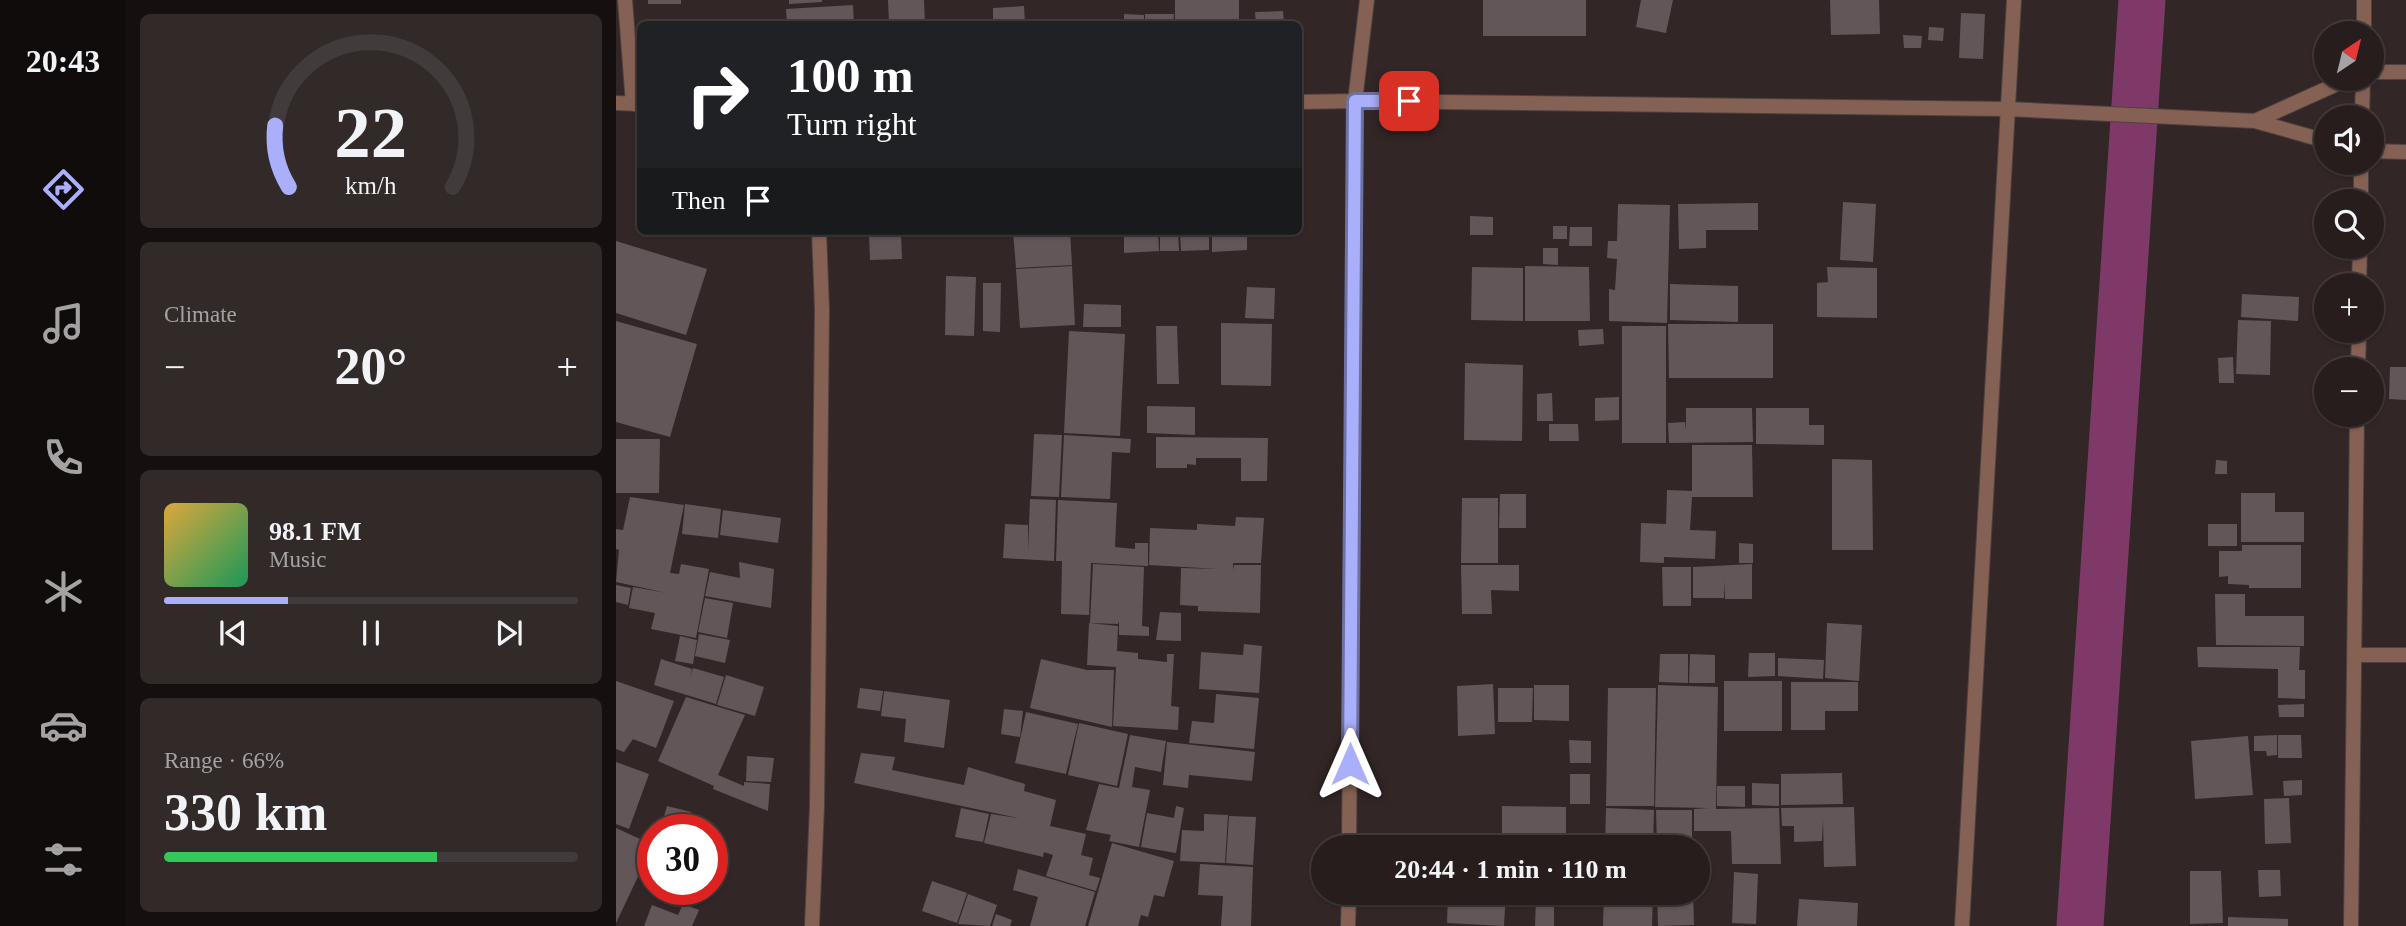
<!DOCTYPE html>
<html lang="en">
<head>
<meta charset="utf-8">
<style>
  body { margin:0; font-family:Georgia,serif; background:#322a29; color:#f1f3f6; height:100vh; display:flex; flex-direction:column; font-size:26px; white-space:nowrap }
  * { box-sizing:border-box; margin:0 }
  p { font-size:23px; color:#a4a2a3 }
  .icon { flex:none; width:38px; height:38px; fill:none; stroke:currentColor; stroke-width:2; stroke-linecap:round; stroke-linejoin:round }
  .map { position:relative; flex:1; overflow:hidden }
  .side { display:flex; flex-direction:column; gap:14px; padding:14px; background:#15100f; width:490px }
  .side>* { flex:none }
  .hud { position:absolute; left:21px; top:21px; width:665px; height:214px; border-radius:10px; box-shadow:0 2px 5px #0004,0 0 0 2px #423b3b; background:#202124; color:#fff; overflow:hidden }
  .needle { width:46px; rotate:35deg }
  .tools { position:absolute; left:1698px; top:21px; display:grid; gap:14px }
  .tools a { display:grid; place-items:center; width:70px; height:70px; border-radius:50%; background:#261d1c; box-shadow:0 2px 5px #0004,0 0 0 2px #423b3b; font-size:35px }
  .speed { position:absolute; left:21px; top:814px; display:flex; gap:14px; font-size:35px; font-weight:700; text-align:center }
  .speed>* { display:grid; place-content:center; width:91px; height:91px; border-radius:50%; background:#261d1c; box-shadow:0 2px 5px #0004,0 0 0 2px #423b3b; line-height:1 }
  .speed .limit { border:10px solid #d22; background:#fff; color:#111 }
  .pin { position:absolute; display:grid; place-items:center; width:60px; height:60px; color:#fff; margin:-30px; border-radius:14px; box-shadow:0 4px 10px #0006 }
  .me { position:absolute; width:77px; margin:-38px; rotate:0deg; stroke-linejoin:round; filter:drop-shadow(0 0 5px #0008) }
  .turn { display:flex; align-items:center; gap:24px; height:147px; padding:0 35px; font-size:32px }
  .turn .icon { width:91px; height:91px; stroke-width:2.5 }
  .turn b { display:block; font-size:49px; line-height:60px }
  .then { display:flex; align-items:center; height:66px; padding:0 35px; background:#0003; gap:14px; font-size:26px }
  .big { font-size:52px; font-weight:700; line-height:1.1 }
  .side .card { flex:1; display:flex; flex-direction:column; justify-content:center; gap:10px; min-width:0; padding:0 24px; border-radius:10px; background:#322a29 }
  .side .dial { align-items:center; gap:0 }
  .dial svg { height:182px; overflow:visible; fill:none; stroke:#423b3b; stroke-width:7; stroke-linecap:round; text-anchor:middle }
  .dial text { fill:#f1f3f6; stroke:none }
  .song { display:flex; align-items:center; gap:21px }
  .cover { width:84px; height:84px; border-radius:10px; background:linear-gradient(135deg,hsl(40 70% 55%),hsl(150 70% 35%)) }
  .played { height:7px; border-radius:4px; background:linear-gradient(90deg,#aaaffb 30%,#423b3b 30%) }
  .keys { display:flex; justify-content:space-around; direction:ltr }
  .heat { display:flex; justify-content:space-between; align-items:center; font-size:38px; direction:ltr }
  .charge { height:10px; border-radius:5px; background:linear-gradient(90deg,#34c759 66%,#423b3b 0) }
  .trip { position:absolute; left:695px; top:835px; width:399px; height:70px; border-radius:35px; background:#261d1c; box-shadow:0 2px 5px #0004,0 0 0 2px #423b3b; font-weight:700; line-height:70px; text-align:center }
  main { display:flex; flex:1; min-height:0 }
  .tab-bar { display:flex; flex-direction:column; width:126px; justify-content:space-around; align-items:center; background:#0f0c0b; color:#a4a2a3 }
  .tab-bar .icon { width:49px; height:49px }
  .tab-bar .selected { color:#aaaffb }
  .tab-bar b { font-size:32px; color:#f1f3f6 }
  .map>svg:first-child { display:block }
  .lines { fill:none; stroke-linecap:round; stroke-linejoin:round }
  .canal { stroke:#7f3968; stroke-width:47 }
  .building { fill:#625658 }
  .minor-casing { stroke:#4d4241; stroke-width:16 }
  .minor { stroke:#856153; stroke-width:14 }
  .route-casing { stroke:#6e72a3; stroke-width:18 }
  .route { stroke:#aaaffb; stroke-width:12 }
</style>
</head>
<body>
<main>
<nav class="tab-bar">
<b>20:43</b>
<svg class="icon selected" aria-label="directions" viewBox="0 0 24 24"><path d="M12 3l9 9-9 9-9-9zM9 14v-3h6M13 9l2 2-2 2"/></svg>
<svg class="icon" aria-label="music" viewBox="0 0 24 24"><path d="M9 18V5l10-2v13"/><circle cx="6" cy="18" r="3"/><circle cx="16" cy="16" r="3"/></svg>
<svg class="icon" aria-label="phone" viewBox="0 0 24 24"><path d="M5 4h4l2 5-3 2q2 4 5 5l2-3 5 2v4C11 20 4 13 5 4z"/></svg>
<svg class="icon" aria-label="climate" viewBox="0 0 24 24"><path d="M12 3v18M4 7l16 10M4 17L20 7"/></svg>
<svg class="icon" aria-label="car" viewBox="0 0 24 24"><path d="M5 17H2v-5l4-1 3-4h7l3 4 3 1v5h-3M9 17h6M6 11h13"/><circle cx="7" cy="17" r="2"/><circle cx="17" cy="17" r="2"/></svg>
<svg class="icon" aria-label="filters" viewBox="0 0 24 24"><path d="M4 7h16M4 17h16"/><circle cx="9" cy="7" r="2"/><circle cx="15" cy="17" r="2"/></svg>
</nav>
<section class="side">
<div class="card dial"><svg viewBox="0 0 100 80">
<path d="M14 69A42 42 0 1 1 86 69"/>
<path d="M14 69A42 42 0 0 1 8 42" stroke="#aaaffb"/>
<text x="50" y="56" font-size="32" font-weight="700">22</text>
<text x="50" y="72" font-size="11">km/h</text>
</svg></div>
<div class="card"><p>Climate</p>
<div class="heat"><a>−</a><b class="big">20°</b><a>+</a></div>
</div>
<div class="card">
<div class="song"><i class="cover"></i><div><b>98.1 FM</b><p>Music</p></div></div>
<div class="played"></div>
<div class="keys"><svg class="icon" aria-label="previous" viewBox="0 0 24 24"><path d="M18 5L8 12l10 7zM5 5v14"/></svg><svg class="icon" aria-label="pause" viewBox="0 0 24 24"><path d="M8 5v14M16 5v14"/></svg><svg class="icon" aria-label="next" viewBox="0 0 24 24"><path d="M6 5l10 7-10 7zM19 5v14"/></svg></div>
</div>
<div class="card"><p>Range · 66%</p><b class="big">330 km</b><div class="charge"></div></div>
</section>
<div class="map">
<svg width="1790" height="926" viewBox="0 0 1790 926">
  <rect width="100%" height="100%" fill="#322726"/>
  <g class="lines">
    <!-- canal -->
    <path class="canal" d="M 1464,926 L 1526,0"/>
  </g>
  <!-- building -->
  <path class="building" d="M 32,0 L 65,0 L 65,4 L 32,4 Z
    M 173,0 L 206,0 L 206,2 L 173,4 Z
    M 272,0 L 308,0 L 309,24 L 273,24 Z
    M 559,0 L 623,0 L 623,24 L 559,24 Z
    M 867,0 L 970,0 L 970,36 L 867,36 Z
    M 1025,0 L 1057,0 L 1050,33 L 1020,27 Z
    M 1214,0 L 1263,0 L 1264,34 L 1215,35 Z
    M 237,5 L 238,24 L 171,24 L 170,9 Z
    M 408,6 L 409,24 L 377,24 L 377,8 Z
    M 667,11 L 668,24 L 640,24 L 639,12 Z
    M 1345,13 L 1369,14 L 1367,59 L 1343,58 Z
    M 508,14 L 528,15 L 528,24 L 508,24 Z
    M 529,14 L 558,14 L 557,24 L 529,24 Z
    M 1313,27 L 1328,28 L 1327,41 L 1312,40 Z
    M 1287,35 L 1306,36 L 1305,48 L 1288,48 Z
    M 1227,202 L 1260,204 L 1257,262 L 1224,260 Z
    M 1142,203 L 1142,230 L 1090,230 L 1090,248 L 1063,249 L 1062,204 Z
    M 1002,204 L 1054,205 L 1051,323 L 993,321 L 993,289 L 999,290 L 1001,259 L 991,258 L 992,241 L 1001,241 Z
    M 854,216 L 877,217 L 877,235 L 854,235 Z
    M 937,226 L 951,226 L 951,239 L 937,239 Z
    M 954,227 L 976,227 L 976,246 L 953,246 Z
    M 397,231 L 454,231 L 456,265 L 400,268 Z
    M 508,231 L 542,231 L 543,251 L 508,253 Z
    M 544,231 L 562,231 L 563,251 L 544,251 Z
    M 564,231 L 593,231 L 593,250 L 565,251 Z
    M 596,231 L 631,231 L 631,250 L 596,252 Z
    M 637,231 L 661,231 L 662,236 L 637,237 Z
    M 285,234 L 286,259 L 254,260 L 253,235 Z
    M 0,241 L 91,269 L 70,335 L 0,313 Z
    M 927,248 L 942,248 L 942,265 L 927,264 Z
    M 456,266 L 459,325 L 404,328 L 400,269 Z
    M 909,266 L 973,267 L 974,321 L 909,321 Z
    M 856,267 L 907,268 L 907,321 L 855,320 Z
    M 1211,267 L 1261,268 L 1261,318 L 1201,317 L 1201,283 L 1212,282 Z
    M 330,276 L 360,277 L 358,336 L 329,335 Z
    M 367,283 L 385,283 L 384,332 L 367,331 Z
    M 1054,284 L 1122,286 L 1122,322 L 1054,320 Z
    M 631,287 L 659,288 L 658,319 L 629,318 Z
    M 1626,294 L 1683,297 L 1682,321 L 1625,317 Z
    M 468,304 L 505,305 L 505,327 L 467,327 Z
    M 1622,320 L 1655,321 L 1654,375 L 1620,374 Z
    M 0,321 L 81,344 L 54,437 L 0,422 Z
    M 605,323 L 656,324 L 655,386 L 605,385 Z
    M 1052,324 L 1157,324 L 1157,378 L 1053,378 Z
    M 540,326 L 561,326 L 563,384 L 541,384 Z
    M 1006,326 L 1050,326 L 1050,443 L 1006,443 Z
    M 987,329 L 988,344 L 963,346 L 962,330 Z
    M 453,331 L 509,334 L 504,436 L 448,433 Z
    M 1617,357 L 1618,383 L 1603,383 L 1602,358 Z
    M 849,363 L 907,365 L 906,441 L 848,440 Z
    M 1774,367 L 1790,367 L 1790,400 L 1773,399 Z
    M 936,393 L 937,421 L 921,421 L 921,394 Z
    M 1003,397 L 1003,420 L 979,421 L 979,398 Z
    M 531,406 L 579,407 L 579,435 L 531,433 Z
    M 1070,408 L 1136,408 L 1137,442 L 1053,443 L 1052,423 L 1069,422 L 1070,430 Z
    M 1140,408 L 1193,408 L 1193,425 L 1208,425 L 1208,445 L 1140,444 Z
    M 933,424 L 962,424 L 963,441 L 933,441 Z
    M 418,434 L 446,435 L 443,497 L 415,496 Z
    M 448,435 L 515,439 L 514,453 L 496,452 L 494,499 L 445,497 Z
    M 540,437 L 652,438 L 651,481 L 625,481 L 625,458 L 580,458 L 580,465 L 571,464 L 571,468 L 540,468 Z
    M 0,439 L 44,439 L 43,493 L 0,493 Z
    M 1076,445 L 1136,445 L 1137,497 L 1076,497 L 1074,530 L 1100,531 L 1099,559 L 1048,557 L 1048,563 L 1024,562 L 1025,523 L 1050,524 L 1051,490 L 1076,491 Z
    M 1216,459 L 1256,460 L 1257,550 L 1216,550 Z
    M 1600,460 L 1611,461 L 1611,474 L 1599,474 Z
    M 1625,493 L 1659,493 L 1659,512 L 1688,512 L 1688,542 L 1625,542 Z
    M 884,494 L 910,494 L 910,528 L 883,528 Z
    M 14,497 L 68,505 L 54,573 L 63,574 L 65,564 L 93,569 L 80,638 L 35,629 L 39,613 L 13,608 L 17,587 L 51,593 L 0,582 L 3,550 L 0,549 L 0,529 L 7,530 Z
    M 846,498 L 882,498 L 882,563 L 845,563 Z
    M 414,499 L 440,500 L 438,561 L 387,558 L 389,524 L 412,525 L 412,552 Z
    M 442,500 L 501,503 L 499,547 L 519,549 L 519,543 L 532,543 L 532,566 L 475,563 L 473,615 L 445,614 L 446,561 L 440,561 Z
    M 69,504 L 105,509 L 102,538 L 66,534 Z
    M 107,510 L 165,518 L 162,543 L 104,535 Z
    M 620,517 L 648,518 L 645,563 L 617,563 L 617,570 L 618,565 L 645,565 L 644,613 L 582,611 L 582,606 L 564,605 L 565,568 L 603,569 L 533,565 L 534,528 L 581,530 L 581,524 L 619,526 Z
    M 1592,524 L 1621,524 L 1621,546 L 1592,546 Z
    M 1123,543 L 1137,544 L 1137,563 L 1123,563 Z
    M 1626,545 L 1685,545 L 1685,588 L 1633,588 L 1633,585 L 1612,584 L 1612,576 L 1603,577 L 1603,551 L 1626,551 Z
    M 123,562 L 158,569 L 155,608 L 89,596 L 94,572 L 124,578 Z
    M 477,564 L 528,567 L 526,626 L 533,627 L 533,636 L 503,635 L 503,621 L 502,624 L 474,623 Z
    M 1136,564 L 1136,599 L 1109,599 L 1109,581 L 1108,598 L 1077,598 L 1077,567 Z
    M 845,565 L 903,565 L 903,591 L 875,590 L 876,614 L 846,614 Z
    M 1046,567 L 1075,567 L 1075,606 L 1047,606 Z
    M 0,585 L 15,588 L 12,605 L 0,602 Z
    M 1599,594 L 1629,594 L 1629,616 L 1688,616 L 1688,646 L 1600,645 Z
    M 89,598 L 117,603 L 111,638 L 82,632 Z
    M 544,612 L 565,613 L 565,641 L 540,640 Z
    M 473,623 L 502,626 L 501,651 L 522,653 L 522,659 L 551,662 L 551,654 L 558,654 L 555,706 L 563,707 L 562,730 L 497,726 L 500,667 L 471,665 Z
    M 1211,623 L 1246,625 L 1243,681 L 1209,678 Z
    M 83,634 L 114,640 L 109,663 L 79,656 Z
    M 64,636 L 81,640 L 77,664 L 59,661 Z
    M 628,644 L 646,646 L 643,693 L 583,689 L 585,652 L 627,655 Z
    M 1581,647 L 1684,647 L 1683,670 L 1689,670 L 1689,699 L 1662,698 L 1662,669 L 1582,667 Z
    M 1133,653 L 1159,653 L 1159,676 L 1132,677 Z
    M 1044,654 L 1072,654 L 1072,683 L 1043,682 Z
    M 1074,654 L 1099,655 L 1099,683 L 1073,683 Z
    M 1162,658 L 1208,660 L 1207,679 L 1162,676 Z
    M 45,659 L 76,669 L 74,678 L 77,668 L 108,677 L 100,704 L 38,685 Z
    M 425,659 L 471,670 L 498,670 L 496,727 L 414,708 Z
    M 110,675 L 148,687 L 139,716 L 101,705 Z
    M 0,681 L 58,701 L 40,748 L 17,739 L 8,752 L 0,749 Z
    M 1108,681 L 1166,681 L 1166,731 L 1108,731 Z
    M 1175,682 L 1242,682 L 1242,711 L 1209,711 L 1209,730 L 1175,730 Z
    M 877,684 L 879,734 L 842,736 L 841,686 Z
    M 918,685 L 953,685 L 953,721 L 918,720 Z
    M 1042,685 L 1102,687 L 1100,809 L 1163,808 L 1165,864 L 1116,864 L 1115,831 L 1078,831 L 1078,809 L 1093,808 L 1039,807 Z
    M 244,688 L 267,691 L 264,711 L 241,708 Z
    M 882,688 L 917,688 L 916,722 L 882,722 Z
    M 992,688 L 1040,688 L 1038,806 L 990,806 Z
    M 268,691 L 334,700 L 328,748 L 288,742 L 290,719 L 265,716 Z
    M 600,694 L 643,698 L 638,749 L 573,743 L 576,721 L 598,723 Z
    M 70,697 L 129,715 L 102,775 L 128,786 L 128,782 L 154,784 L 152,811 L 97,789 L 98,786 L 42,761 Z
    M 1688,704 L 1688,717 L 1663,717 L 1662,705 Z
    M 388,709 L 407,711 L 404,737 L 385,734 Z
    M 410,712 L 462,724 L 450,774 L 399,763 Z
    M 463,723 L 512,734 L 501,786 L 452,775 Z
    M 514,735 L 550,741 L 545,772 L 519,767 L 516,787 L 534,790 L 523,847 L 493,841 L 495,835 L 470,830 L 483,784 L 503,788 Z
    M 1661,735 L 1661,755 L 1651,756 L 1650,751 L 1638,751 L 1638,736 Z
    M 1662,735 L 1685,735 L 1686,758 L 1662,758 Z
    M 1632,736 L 1637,795 L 1579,799 L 1575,741 Z
    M 953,740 L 975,741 L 975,763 L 954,763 Z
    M 551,742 L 639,752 L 636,781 L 573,775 L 572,788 L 547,785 Z
    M 245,753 L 279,757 L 276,770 L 348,785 L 352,767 L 409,784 L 408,791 L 440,800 L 434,826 L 470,834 L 465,855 L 477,858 L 473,875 L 484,878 L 480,891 L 430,876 L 437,855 L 428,852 L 427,857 L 368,843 L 375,814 L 402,818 L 238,783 Z
    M 131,756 L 158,758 L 155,782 L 130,781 Z
    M 0,762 L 33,774 L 13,829 L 0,824 Z
    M 1226,773 L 1227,804 L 1165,805 L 1165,774 Z
    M 954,774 L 974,774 L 974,804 L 954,804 Z
    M 1686,780 L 1686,795 L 1668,796 L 1667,781 Z
    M 1136,783 L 1163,784 L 1163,806 L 1136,805 Z
    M 1101,786 L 1129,786 L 1129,807 L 1101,806 Z
    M 1673,798 L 1675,843 L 1649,844 L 1648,799 Z
    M 51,806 L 75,812 L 70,830 L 44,830 Z
    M 560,806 L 568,808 L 560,853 L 525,847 L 531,813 L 558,818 Z
    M 886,806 L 950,807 L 950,847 L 891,847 L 892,838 L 886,837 Z
    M 1238,807 L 1240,866 L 1208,867 L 1207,820 L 1206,841 L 1178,842 L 1178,826 L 1166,826 L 1165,808 Z
    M 345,808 L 373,814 L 367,842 L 339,837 Z
    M 990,808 L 1038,810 L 1037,847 L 989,847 Z
    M 1040,810 L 1076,810 L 1076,847 L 1041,847 Z
    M 588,814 L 612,815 L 609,863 L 564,861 L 566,830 L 588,831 Z
    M 613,816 L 640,817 L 637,865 L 610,863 Z
    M 0,828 L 37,845 L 0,923 Z
    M 496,843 L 558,861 L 548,897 L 538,895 L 532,917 L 525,915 L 522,926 L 472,926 Z
    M 584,864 L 637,867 L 635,926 L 605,926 L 607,896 L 582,895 Z
    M 402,869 L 479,892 L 469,926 L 414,926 L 422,897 L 397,890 Z
    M 1642,870 L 1664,870 L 1665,896 L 1643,897 Z
    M 1574,871 L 1605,871 L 1607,923 L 1574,924 Z
    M 1118,872 L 1142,874 L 1140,924 L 1116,923 Z
    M 316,881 L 351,893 L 341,923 L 306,911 Z
    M 832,892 L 890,892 L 888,926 L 831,923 Z
    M 988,892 L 1037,892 L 1036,926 L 987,926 Z
    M 1041,892 L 1077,892 L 1078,925 L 1042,926 Z
    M 352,894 L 381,905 L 374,926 L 342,924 Z
    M 920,899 L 938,899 L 938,926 L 919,926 Z
    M 1183,899 L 1242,903 L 1241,926 L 1181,926 Z
    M 67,904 L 83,910 L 76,926 L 28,926 L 36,905 L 62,915 Z
    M 380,914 L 396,920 L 394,926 L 376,926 Z
    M 1612,917 L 1672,919 L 1672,926 L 1612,926 Z"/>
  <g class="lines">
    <defs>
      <path id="minor" d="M 9,0 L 17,104
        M 1748,33 L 1748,0
        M 1755,72 L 1790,72
        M 682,102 L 739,101 L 751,0
        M 0,103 L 24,104
        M 1746,117 L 1747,79
        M 1639,121 L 1732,79
        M 1755,151 L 1790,152
        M 1745,201 L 1745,163
        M 1743,285 L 1744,247
        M 1742,369 L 1743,331
        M 1738,655 L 1790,655
        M 733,847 L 739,101 L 1392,109 L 1639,121 L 1710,141
        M 196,926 L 201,806 L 206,309 L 203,231
        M 732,926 L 733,892
        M 1346,926 L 1398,0
        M 1735,926 L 1741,415"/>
    </defs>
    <!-- minor casing -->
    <use href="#minor" class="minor-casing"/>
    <!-- minor -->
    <use href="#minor" class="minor"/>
  </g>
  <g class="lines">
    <defs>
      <path id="route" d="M 734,764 L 739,101 L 793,101"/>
    </defs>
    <!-- route casing -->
    <use href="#route" class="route-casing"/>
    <!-- route -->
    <use href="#route" class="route"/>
  </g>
</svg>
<div class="tools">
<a><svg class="needle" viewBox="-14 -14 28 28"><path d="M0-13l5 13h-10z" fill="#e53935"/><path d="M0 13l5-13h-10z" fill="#a4a2a3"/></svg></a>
<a><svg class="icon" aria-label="sound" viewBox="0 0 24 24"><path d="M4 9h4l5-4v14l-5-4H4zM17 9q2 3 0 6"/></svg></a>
<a><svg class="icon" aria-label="search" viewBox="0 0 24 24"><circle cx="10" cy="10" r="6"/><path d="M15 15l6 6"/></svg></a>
<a>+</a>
<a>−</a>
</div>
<div class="speed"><div class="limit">30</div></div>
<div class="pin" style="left:793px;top:101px;background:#d93025"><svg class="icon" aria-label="arrive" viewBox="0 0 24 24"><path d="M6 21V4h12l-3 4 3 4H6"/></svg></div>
<svg class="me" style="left:734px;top:764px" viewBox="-20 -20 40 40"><path d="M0-17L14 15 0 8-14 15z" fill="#aaaffb" stroke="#fff" stroke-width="4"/></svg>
<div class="trip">20:44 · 1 min · 110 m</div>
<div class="hud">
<div class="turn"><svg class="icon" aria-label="right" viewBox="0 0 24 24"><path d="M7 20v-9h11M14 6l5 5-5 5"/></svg><div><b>100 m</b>Turn right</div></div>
<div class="then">Then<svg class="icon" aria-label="arrive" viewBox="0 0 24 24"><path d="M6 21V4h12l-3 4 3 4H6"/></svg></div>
</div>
</div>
</main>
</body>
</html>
